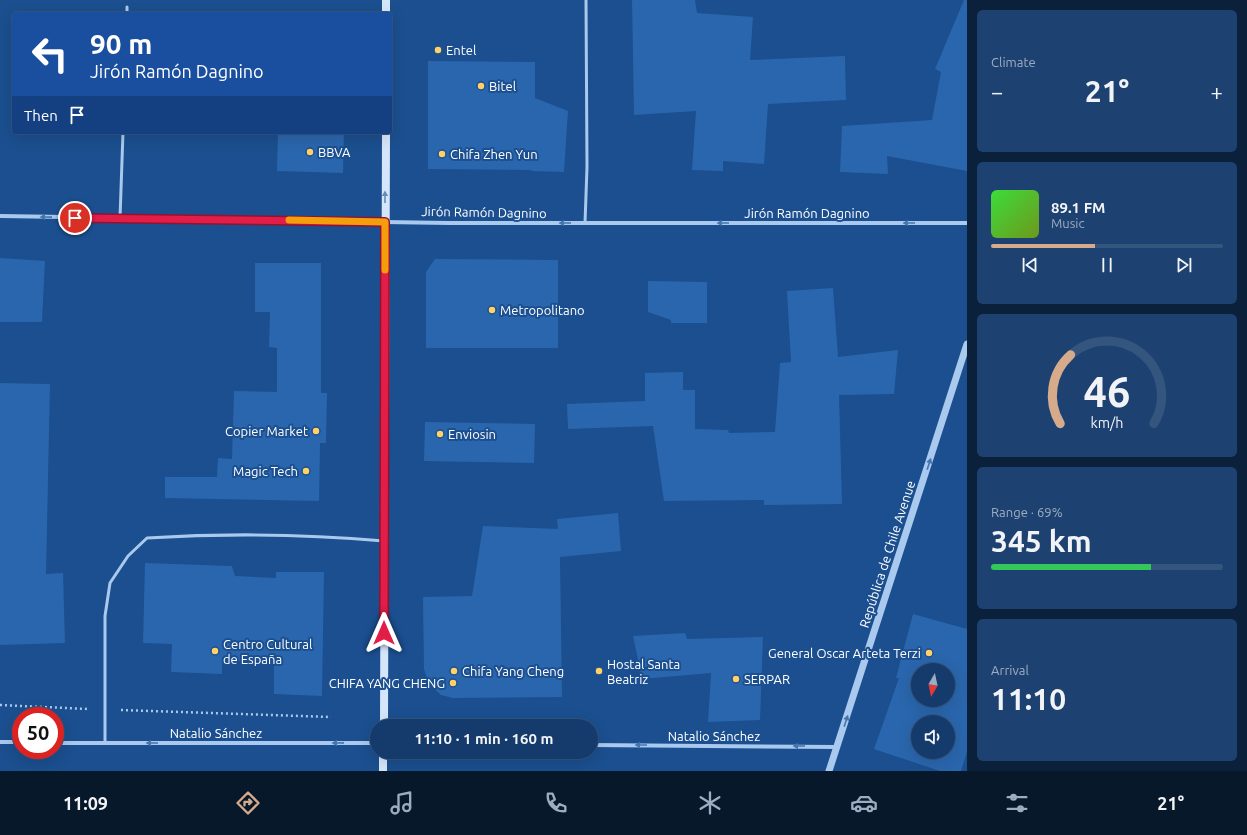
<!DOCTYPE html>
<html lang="en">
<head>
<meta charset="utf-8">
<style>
  body { margin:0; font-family:Ubuntu,sans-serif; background:#1d4271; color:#f1f3f6; height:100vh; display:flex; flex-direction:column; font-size:15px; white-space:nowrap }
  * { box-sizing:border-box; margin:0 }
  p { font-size:13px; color:#9dadc1 }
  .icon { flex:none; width:22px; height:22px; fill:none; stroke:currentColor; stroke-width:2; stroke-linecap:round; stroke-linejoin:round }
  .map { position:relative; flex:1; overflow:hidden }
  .drawer { display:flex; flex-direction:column; gap:10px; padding:10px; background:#0b203b; width:280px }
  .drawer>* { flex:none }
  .top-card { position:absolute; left:12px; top:12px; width:380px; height:122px; border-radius:4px; box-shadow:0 4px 16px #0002,0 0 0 1px #33557e; background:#1a4fa0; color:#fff; overflow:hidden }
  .needle { width:26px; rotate:189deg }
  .tools { position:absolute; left:911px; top:663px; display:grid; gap:8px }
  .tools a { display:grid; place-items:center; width:44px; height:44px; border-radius:50%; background:#143b6b; box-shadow:0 4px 16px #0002,0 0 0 1px #33557e; font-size:20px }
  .speed { position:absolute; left:12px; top:707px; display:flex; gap:8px; font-size:20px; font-weight:700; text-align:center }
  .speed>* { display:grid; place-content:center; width:52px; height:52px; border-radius:50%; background:#143b6b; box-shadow:0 4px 16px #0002,0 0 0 1px #33557e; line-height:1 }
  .speed .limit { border:6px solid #d22; background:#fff; color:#111 }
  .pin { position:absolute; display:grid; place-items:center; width:34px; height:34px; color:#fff; margin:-17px; border:2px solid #fff; border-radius:50%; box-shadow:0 1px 4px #0007 }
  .me { position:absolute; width:44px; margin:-22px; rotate:0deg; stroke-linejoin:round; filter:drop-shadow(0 0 3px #0008) }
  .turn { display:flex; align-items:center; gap:14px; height:84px; padding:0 12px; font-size:18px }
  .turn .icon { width:52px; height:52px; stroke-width:2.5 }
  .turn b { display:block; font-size:28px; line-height:34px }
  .then { display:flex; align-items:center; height:38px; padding:0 12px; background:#0003; gap:8px; font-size:15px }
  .big { font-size:30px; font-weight:600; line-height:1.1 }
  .drawer .widget { flex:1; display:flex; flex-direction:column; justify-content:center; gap:6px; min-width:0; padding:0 14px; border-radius:6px; background:#1d4271 }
  .drawer .dial { align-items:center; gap:0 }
  .dial svg { height:104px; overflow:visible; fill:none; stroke:#33557e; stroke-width:7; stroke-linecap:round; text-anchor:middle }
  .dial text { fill:#f1f3f6; stroke:none }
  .song { display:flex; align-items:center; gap:12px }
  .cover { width:48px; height:48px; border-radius:6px; background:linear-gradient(135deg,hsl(120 70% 55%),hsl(80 70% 35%)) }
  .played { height:4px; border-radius:2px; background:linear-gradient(90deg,#d6ab8b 45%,#33557e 45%) }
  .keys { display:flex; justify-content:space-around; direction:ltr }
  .heat { display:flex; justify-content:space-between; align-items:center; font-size:22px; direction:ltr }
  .charge { height:6px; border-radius:3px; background:linear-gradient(90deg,#34c759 69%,#33557e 0) }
  .trip { position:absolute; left:370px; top:719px; width:228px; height:40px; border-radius:20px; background:#143b6b; box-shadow:0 4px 16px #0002,0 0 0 1px #33557e; font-weight:600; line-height:40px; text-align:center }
  .tabs { display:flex; height:64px; justify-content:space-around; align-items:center; background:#08182b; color:#9dadc1 }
  .tabs .icon { width:28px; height:28px }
  .tabs .on { color:#d6ab8b }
  .tabs b { font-size:18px; color:#f1f3f6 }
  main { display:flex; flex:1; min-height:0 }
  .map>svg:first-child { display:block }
  .building { fill:#2a66ad; fill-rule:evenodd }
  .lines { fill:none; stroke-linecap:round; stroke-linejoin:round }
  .path { stroke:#a9c9ee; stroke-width:2.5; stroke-dasharray:2 3; stroke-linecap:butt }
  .service { stroke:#a9c9ee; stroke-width:3 }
  .minor { stroke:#a9c9ee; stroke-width:4 }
  .tertiary { stroke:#a9c9ee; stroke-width:7 }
  .secondary { stroke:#d6e6fa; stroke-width:8 }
  .oneway { fill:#668bba }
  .oneway2 { fill:#4674ac }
  .route-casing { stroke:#92132f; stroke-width:10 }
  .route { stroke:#e11d48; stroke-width:7 }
  .slow { stroke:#f59e0b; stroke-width:7 }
  .poi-dot { fill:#ffd166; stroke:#1b4f8f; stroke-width:1.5 }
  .labels { text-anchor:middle; stroke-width:4; stroke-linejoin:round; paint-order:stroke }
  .poi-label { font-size:13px; fill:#fff; stroke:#1b4f8f; text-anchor:start }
  .street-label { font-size:13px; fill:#fff; stroke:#1b4f8f }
</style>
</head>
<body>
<main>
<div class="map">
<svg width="967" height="771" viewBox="0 0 967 771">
  <rect width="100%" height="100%" fill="#1b4f8f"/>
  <!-- building -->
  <path class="building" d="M 632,0 L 695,0 L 697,13 L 753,17 L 750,60 L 845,56 L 846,100 L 768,104 L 764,164 L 723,161 L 723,171 L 692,170 L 696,111 L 634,115 Z
    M 964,0 L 967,0 L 967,171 L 887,156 L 888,174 L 840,172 L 842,126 L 932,120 L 941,72 L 935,69 Z
    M 428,61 L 535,62 L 535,98 L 568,111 L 564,172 L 531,171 L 532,170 L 428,169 Z
    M 278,132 L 344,132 L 343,173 L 277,171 Z
    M 0,258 L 45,261 L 42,322 L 0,322 Z
    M 435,259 L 558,260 L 558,348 L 426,348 L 426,272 Z
    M 255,263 L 321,263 L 321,393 L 327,393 L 326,443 L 320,443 L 319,501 L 165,498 L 165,477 L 217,477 L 218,458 L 232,459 L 234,391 L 277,392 L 277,348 L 269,347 L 270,312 L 255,312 Z
    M 648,281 L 707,282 L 707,323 L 671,323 L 671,320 L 648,312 Z
    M 833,288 L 838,357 L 898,350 L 894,394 L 839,395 L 842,504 L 764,505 L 764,500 L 664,501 L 653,426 L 568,429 L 567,404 L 645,401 L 645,373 L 683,372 L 683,390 L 695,390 L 695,429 L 728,430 L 729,433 L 775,432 L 780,363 L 791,362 L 787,291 Z
    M 0,383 L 50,384 L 46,574 L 63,573 L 65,643 L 0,645 Z
    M 425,422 L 535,424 L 534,463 L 424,461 Z
    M 618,513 L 621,551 L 560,557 L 562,697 L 453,698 L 441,695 L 429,684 L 424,669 L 423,597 L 472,596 L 483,526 L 558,529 L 557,519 Z
    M 145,563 L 232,566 L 235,576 L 276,578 L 276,572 L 324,572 L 322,696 L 274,694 L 274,662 L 222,661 L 222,674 L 171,672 L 172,644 L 143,643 Z
    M 913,614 L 967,629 L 967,752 L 961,771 L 940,771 L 874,749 L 899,678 L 896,678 ZM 918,670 L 948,670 L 948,700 L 918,700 ZM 918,722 L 948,722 L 948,752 L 918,752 Z
    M 685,633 L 687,639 L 763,637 L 760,720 L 708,722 L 711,673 L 642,679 L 633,636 Z"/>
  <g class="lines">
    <!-- path -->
    <path class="path" d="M 0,705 L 88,709
      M 121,710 L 331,717"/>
    <!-- service -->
    <path class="service" d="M 127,14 L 127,7
      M 120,218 L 123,132
      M 585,223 L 587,167 L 586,0
      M 105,743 L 105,616 L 110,583 L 128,556 L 147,538 C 226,533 305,534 384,541"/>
    <!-- minor -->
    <path class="minor" d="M 0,216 L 449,223 L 967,223
      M 0,742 L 21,742
      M 55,743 L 377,743
      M 591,745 L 837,747"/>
    <!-- tertiary -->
    <path class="tertiary" d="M 829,771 L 967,344"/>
    <!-- secondary -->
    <path class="secondary" d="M 386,14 L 386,0
      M 384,726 L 386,132
      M 383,771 L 383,752"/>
  </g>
  <!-- one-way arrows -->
  <defs><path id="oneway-solid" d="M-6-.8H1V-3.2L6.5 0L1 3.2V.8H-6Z"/></defs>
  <use class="oneway" href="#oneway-solid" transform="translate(385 197) rotate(-90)"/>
  <g class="oneway2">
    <use href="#oneway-solid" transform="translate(46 217) rotate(-179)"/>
    <use href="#oneway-solid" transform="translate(565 223) rotate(-180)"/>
    <use href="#oneway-solid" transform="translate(723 223) rotate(-180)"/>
    <use href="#oneway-solid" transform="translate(909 223) rotate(-180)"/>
    <use href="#oneway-solid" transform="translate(929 464) rotate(-72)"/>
    <use href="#oneway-solid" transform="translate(846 721) rotate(-72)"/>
    <use href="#oneway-solid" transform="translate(152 743) rotate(-180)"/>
    <use href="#oneway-solid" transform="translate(338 743) rotate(179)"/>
    <use href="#oneway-solid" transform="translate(641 745) rotate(-180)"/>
    <use href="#oneway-solid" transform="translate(799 746) rotate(-180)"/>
  </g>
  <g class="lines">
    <defs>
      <path id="route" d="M 75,218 L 385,222 L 384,633"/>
    </defs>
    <!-- route casing -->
    <use href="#route" class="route-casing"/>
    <!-- route -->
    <use href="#route" class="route"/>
    <!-- slow -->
    <path class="slow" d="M 289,220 L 385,222 L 385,270"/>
  </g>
  <!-- markers -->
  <g class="poi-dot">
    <circle cx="438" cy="50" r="4"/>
    <circle cx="481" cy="86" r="4"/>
    <circle cx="310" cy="152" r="4"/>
    <circle cx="442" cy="154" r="4"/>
    <circle cx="492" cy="310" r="4"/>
    <circle cx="316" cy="431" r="4"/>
    <circle cx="440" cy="434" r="4"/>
    <circle cx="306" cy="471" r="4"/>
    <circle cx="215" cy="651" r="4"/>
    <circle cx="929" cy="653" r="4"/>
    <circle cx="454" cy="671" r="4"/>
    <circle cx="599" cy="671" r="4"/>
    <circle cx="736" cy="679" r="4"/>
    <circle cx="453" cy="683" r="4"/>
  </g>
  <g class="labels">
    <!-- poi labels -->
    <g class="poi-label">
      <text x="446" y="55">Entel</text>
      <text x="489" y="91">Bitel</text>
      <text x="318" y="157">BBVA</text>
      <text x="450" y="159">Chifa Zhen Yun</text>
      <text x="500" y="315">Metropolitano</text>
      <text x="308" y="436" text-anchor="end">Copier Market</text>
      <text x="448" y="439">Enviosin</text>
      <text x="298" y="476" text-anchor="end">Magic Tech</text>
      <text x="223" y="649">Centro Cultural<tspan x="223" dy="15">de España</tspan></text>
      <text x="921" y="658" text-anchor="end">General Oscar Arteta Terzi</text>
      <text x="607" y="669">Hostal Santa<tspan x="607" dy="15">Beatriz</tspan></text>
      <text x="462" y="676">Chifa Yang Cheng</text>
      <text x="744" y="684">SERPAR</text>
      <text x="445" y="688" text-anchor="end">CHIFA YANG CHENG</text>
    </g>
    <!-- street labels -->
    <g class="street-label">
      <text transform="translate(484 212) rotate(1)" y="5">Jirón Ramón Dagnino</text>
      <text x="807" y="218">Jirón Ramón Dagnino</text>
      <text transform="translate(887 554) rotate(-72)" y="5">República de Chile Avenue</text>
      <text x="216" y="738">Natalio Sánchez</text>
      <text x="714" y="741">Natalio Sánchez</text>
    </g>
  </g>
</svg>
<div class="tools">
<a><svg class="needle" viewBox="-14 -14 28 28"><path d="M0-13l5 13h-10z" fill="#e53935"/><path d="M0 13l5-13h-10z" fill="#9dadc1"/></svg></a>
<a><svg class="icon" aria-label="sound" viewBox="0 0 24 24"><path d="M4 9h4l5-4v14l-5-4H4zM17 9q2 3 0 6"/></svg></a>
</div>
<div class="speed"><div class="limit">50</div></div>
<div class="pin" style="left:75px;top:218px;background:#d93025"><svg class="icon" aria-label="arrive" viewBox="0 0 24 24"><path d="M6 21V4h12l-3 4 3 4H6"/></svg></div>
<svg class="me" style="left:384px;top:633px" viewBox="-20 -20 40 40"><path d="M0-17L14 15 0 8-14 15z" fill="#e11d48" stroke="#fff" stroke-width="4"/></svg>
<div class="trip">11:10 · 1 min · 160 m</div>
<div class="top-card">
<div class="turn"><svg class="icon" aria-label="left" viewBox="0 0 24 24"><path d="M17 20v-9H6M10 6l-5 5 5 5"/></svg><div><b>90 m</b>Jirón Ramón Dagnino</div></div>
<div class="then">Then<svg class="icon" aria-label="arrive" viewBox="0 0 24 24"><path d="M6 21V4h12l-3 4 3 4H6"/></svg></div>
</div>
</div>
<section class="drawer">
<div class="widget"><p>Climate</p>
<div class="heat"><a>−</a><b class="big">21°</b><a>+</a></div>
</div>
<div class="widget">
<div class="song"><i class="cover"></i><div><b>89.1 FM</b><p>Music</p></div></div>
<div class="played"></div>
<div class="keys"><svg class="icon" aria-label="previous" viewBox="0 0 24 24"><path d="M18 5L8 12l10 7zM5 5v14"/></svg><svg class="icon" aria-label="pause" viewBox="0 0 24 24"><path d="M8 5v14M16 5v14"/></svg><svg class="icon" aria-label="next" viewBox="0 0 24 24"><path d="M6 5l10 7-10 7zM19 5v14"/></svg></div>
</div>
<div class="widget dial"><svg viewBox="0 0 100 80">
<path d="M14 69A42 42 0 1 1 86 69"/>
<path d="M14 69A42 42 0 0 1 22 16" stroke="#d6ab8b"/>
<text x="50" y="56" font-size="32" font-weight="700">46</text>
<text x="50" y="72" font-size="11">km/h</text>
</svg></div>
<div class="widget"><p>Range · 69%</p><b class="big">345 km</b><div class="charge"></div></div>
<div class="widget"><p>Arrival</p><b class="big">11:10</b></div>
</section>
</main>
<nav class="tabs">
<b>11:09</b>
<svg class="icon on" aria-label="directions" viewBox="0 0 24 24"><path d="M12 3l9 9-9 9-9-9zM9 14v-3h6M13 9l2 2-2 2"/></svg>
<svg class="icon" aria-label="music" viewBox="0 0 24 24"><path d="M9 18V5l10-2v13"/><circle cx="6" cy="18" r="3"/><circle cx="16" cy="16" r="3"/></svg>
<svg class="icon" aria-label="phone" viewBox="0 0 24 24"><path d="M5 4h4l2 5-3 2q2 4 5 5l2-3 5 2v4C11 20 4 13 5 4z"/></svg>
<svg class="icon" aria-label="climate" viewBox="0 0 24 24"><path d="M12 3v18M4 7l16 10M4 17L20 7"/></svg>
<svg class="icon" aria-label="car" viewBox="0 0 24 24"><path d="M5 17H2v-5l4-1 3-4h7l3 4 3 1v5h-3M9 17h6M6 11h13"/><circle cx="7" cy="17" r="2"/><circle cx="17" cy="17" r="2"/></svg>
<svg class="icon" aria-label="filters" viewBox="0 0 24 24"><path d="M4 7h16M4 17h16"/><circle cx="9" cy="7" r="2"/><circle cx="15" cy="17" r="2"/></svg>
<b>21°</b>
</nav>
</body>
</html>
